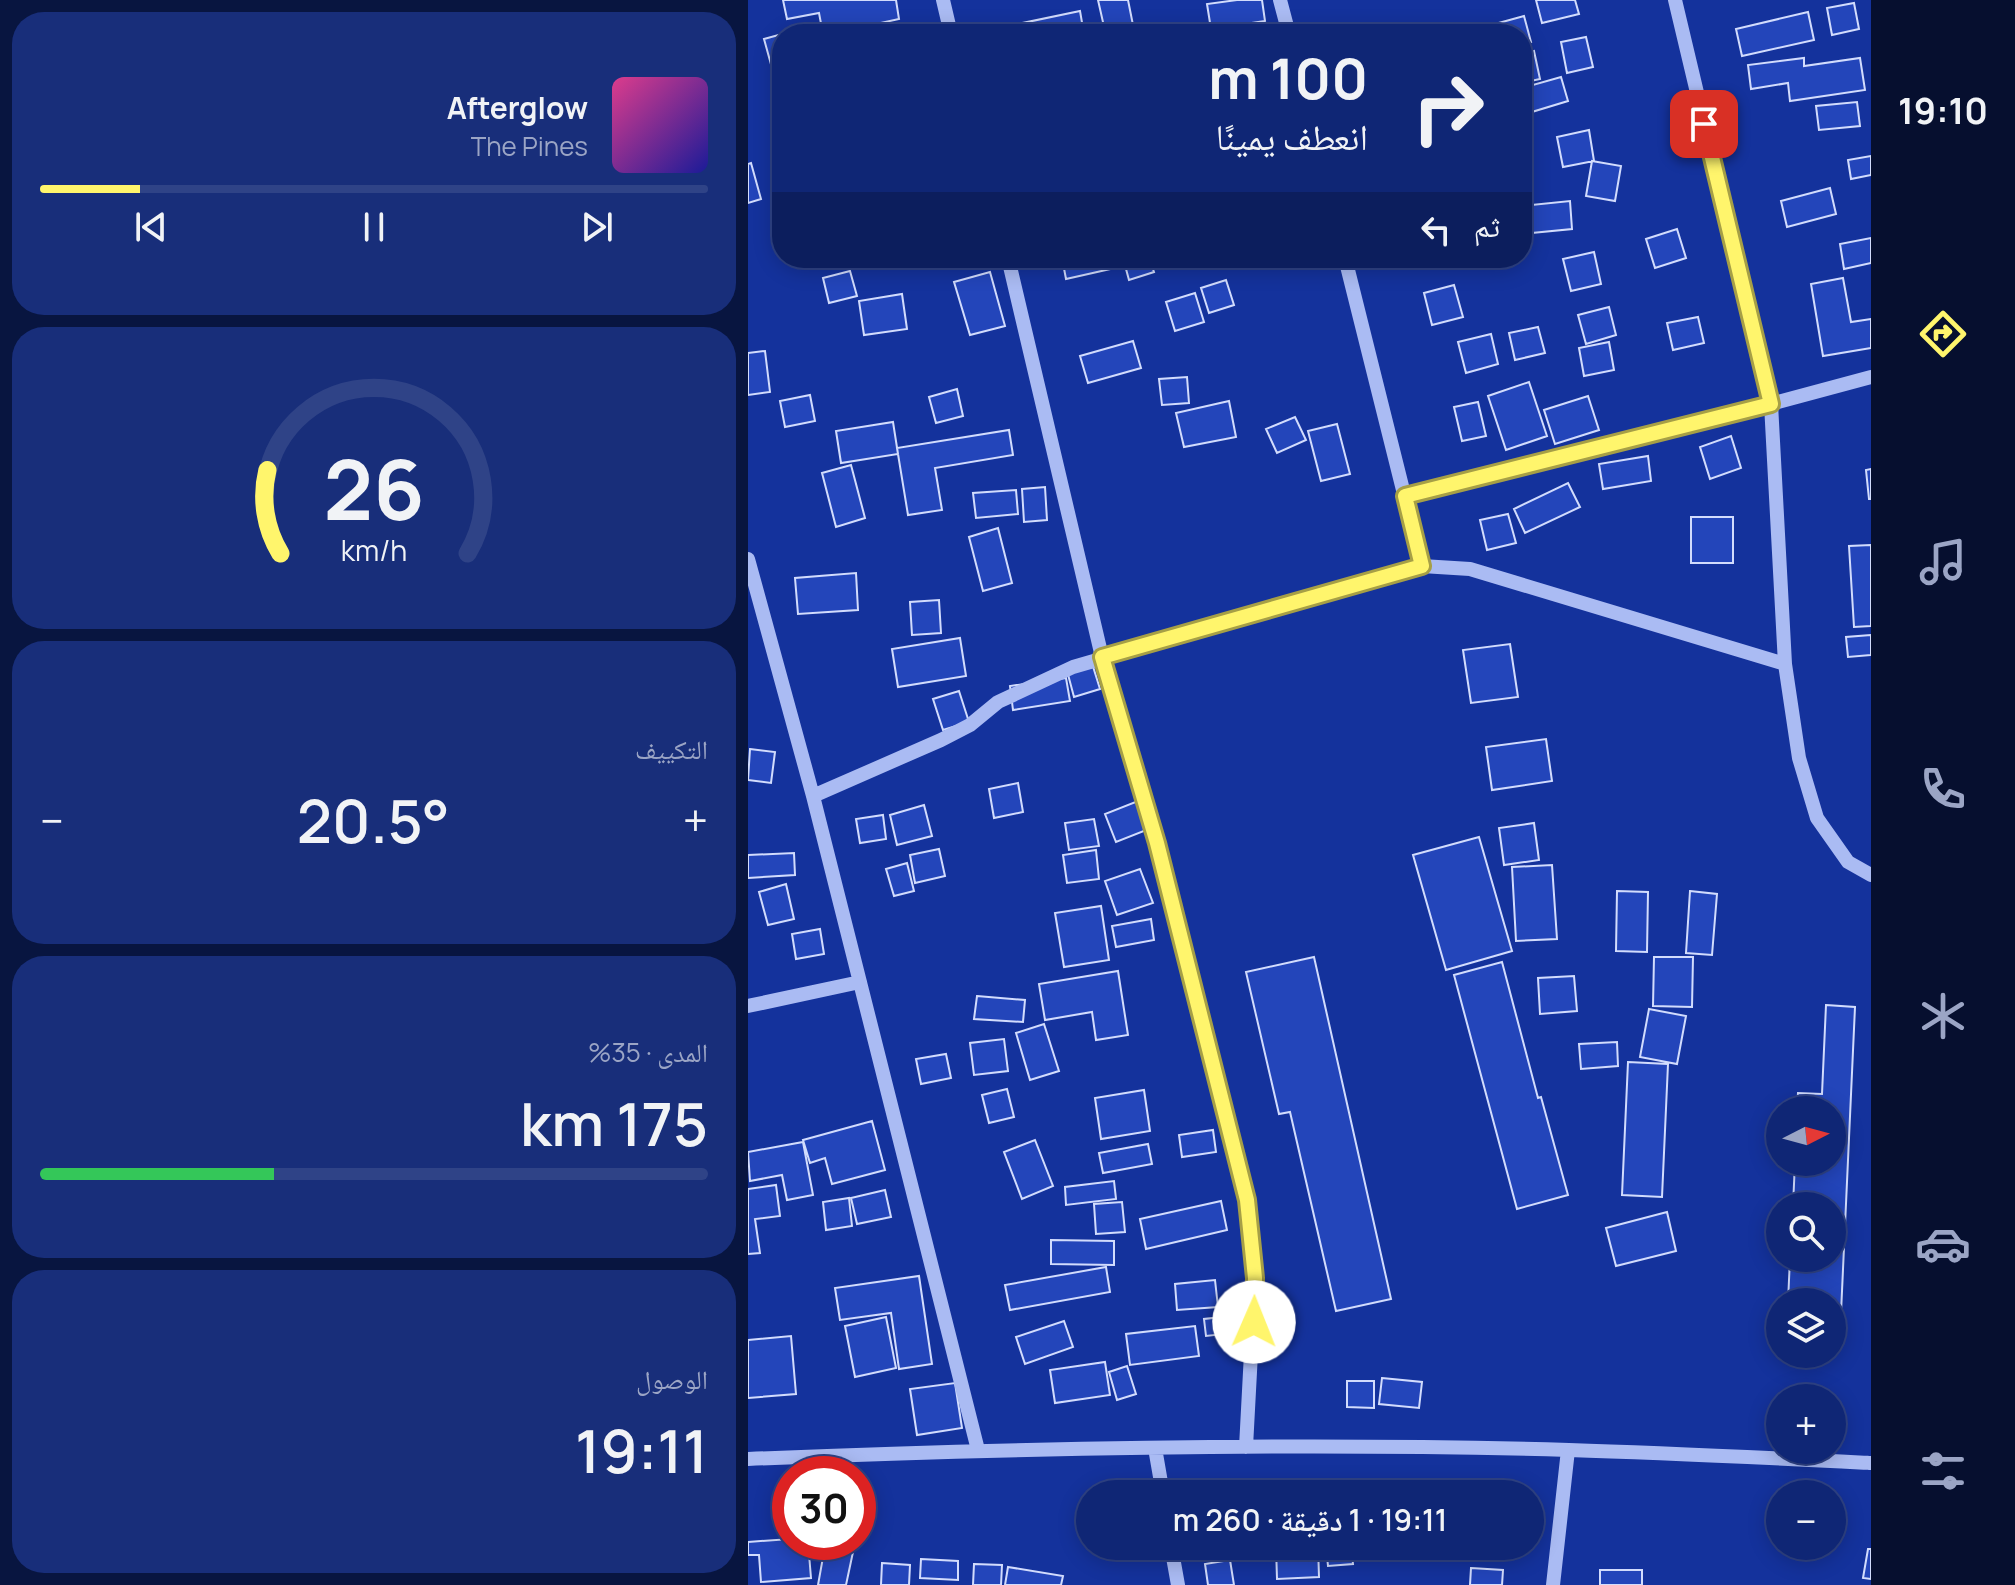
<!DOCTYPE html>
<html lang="ar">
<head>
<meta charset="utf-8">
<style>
  body { margin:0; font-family:Manrope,"Noto Naskh Arabic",sans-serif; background:#182e7a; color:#f1f3f6; direction:rtl; height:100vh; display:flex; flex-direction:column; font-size:30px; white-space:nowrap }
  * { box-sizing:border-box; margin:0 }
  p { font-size:26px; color:#9ba5c5 }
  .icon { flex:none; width:44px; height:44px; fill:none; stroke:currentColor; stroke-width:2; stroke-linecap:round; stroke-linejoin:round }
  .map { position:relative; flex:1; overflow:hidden; direction:ltr }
  .drawer { display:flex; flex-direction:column; gap:12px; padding:12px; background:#081540; width:748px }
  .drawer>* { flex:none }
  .top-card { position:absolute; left:24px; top:24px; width:760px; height:244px; border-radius:32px; box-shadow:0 4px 20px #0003,0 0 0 2px #2f4387; direction:rtl; background:#0f2675; color:#f1f3f6; overflow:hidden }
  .needle { width:52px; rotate:84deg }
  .controls { position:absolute; left:1018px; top:1096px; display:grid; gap:16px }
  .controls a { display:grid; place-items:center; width:80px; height:80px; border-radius:50%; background:#0f2675; box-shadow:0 4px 20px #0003,0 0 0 2px #2f4387; font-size:40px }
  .speed { position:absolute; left:24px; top:1456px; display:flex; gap:16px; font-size:40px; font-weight:700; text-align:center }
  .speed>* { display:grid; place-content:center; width:104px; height:104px; border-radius:50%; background:#0f2675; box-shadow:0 4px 20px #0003,0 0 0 2px #2f4387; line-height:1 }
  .speed .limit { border:12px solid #d22; background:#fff; color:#111 }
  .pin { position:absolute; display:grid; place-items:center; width:68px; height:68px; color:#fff; margin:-34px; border-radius:16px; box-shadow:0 4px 12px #0006 }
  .me { position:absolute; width:88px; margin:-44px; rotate:1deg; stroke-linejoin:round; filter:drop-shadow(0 0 6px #0008) }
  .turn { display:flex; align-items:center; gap:28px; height:168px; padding:0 32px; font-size:36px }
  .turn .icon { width:104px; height:104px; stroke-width:2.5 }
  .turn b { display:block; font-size:56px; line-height:68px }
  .then { display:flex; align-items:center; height:76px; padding:0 32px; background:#0003; gap:16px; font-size:30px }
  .big { font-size:60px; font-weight:600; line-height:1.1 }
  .drawer .widget { flex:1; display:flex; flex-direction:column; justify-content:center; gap:12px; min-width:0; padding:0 28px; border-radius:32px; background:#182e7a }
  .drawer .dial { align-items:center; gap:0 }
  .dial svg { height:208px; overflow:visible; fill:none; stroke:#2f4387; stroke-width:7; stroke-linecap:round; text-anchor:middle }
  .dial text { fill:#f1f3f6; stroke:none }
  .song { display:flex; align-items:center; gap:24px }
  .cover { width:96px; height:96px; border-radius:12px; background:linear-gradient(135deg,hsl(330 70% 55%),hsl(240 70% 35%)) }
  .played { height:8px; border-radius:4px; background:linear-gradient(90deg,#fff56c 15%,#2f4387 15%) }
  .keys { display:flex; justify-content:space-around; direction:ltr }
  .heat { display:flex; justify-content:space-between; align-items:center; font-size:44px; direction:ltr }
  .charge { height:12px; border-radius:6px; background:linear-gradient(90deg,#34c759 35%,#2f4387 0) }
  .trip { position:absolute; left:328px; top:1480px; width:468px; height:80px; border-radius:40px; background:#0f2675; box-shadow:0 4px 20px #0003,0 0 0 2px #2f4387; font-weight:600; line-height:80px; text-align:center; direction:rtl }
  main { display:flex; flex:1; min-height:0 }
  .dock { display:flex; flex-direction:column; width:144px; justify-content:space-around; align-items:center; background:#060f2f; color:#9ba5c5 }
  .dock .icon { width:56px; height:56px }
  .dock .active { color:#fff56c }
  .dock b { font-size:36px; color:#f1f3f6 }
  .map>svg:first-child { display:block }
  .building { fill:#2345ba; stroke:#d2dcfd; stroke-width:2 }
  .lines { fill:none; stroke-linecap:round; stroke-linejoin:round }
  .minor { stroke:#aabbf3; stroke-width:14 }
  .route-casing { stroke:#a69f46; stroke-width:20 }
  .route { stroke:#fff56c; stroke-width:14 }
</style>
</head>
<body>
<main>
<nav class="dock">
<b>19:10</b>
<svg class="icon active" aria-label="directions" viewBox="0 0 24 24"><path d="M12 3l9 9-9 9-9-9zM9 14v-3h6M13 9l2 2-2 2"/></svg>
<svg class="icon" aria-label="music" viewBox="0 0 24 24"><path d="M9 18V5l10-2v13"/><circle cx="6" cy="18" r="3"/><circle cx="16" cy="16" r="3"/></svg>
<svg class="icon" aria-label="phone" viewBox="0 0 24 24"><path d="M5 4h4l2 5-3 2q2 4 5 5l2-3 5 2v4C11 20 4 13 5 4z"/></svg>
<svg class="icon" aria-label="climate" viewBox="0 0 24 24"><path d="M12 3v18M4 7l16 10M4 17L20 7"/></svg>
<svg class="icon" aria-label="car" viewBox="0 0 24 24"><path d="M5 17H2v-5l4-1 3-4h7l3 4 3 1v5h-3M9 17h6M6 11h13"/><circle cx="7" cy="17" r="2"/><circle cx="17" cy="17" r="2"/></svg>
<svg class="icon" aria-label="filters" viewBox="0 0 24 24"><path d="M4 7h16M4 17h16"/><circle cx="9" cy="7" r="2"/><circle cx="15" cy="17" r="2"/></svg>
</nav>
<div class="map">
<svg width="1123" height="1585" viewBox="0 0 1123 1585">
  <rect width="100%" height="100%" fill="#14329c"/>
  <!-- building -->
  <path class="building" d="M 35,0 L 148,0 L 151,19 L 128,24 L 130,34 L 75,34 L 71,13 L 39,19 Z
    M 350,0 L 380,0 L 385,25 L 357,31 Z
    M 489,0 L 514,0 L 517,21 L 463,29 L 459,4 Z
    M 788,0 L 827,0 L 831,14 L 794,23 Z
    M 1106,3 L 1111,29 L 1084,35 L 1079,8 Z
    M 332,11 L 336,34 L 247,34 L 246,29 Z
    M 1060,12 L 1066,40 L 994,56 L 988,29 Z
    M 776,16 L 783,42 L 774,44 L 774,34 L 750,34 L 747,24 Z
    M 34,34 L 34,65 L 24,68 L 16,39 Z
    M 838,37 L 845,67 L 819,73 L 813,42 Z
    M 786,51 L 792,79 L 774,83 L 774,53 Z
    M 1056,58 L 1056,66 L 1112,58 L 1117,90 L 1042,101 L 1040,83 L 1003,89 L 1000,65 Z
    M 813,77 L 820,101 L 774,115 L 774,88 Z
    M 1109,102 L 1112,126 L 1071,130 L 1068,106 Z
    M 841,130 L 846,161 L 815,167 L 809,137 Z
    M 1123,156 L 1123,175 L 1103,179 L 1100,160 Z
    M 844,161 L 873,166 L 867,201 L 838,196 Z
    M 3,163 L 13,199 L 0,203 L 0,164 Z
    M 1082,188 L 1088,214 L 1039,227 L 1033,201 Z
    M 822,201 L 824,229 L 774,234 L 774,206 Z
    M 929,229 L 938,258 L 907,268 L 898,239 Z
    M 1123,238 L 1123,263 L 1096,269 L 1092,244 Z
    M 846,252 L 853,284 L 823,291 L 815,259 Z
    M 314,258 L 365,258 L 367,268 L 318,279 Z
    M 375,258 L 401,258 L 406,272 L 381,280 Z
    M 102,271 L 109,296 L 81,303 L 75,278 Z
    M 242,272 L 257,326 L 222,335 L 206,282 Z
    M 1095,278 L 1103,322 L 1123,319 L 1123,348 L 1075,356 L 1063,284 Z
    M 478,280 L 486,305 L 461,313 L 453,288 Z
    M 706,285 L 715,317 L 684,325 L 676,293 Z
    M 447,293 L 456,322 L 427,331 L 418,302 Z
    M 154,294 L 159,329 L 116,335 L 111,301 Z
    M 861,307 L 868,335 L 838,344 L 830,315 Z
    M 950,317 L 956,343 L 925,350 L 919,323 Z
    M 790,327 L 797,353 L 767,360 L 761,333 Z
    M 743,334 L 750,364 L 718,373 L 710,342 Z
    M 385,341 L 393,368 L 340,383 L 332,356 Z
    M 861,342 L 866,370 L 836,376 L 831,348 Z
    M 17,351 L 22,392 L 0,395 L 0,353 Z
    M 439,377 L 441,403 L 414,405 L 411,379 Z
    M 781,382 L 799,436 L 758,450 L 740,396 Z
    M 209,389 L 215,416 L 188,423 L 181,397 Z
    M 62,395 L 67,421 L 37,427 L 32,401 Z
    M 840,396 L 851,430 L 807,444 L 796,410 Z
    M 481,401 L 488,437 L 436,447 L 428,413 Z
    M 730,402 L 738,436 L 714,441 L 706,407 Z
    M 547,417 L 558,440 L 529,453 L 518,429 Z
    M 145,422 L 150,454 L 93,463 L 88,431 Z
    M 589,424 L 602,474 L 573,481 L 560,431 Z
    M 261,430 L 265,455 L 187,468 L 194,510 L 160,515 L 149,448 Z
    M 983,436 L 993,468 L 962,479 L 952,447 Z
    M 900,456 L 903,481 L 855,489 L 851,464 Z
    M 103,465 L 117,518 L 88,527 L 74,473 Z
    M 1123,469 L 1123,499 L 1121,499 L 1118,470 Z
    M 820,483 L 832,507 L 777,533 L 766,509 Z
    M 297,487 L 299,520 L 276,522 L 274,489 Z
    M 268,490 L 270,514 L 228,518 L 225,493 Z
    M 760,514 L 768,543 L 739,550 L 732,520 Z
    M 943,517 L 985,517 L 985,563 L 943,563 Z
    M 250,528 L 264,583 L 235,591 L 221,537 Z
    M 1123,545 L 1123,626 L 1106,627 L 1101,546 Z
    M 108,573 L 110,610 L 50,614 L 47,578 Z
    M 191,600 L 193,633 L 164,635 L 162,602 Z
    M 1123,635 L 1123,655 L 1100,657 L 1098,637 Z
    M 212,638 L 218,676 L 150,687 L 144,649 Z
    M 762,644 L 770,697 L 723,703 L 715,650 Z
    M 343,660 L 352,689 L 326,697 L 318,667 Z
    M 318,678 L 322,701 L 265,710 L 262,686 Z
    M 211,691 L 221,722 L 195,730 L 185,699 Z
    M 798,739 L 804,781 L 744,790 L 738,747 Z
    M 2,749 L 27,752 L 23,783 L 0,780 Z
    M 270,783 L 275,812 L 246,818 L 241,789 Z
    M 390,801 L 401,829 L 368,842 L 357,814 Z
    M 176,805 L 184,836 L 149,845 L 142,815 Z
    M 135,815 L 138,839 L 112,843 L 108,819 Z
    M 346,819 L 351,846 L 321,850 L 317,823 Z
    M 786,823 L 791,860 L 756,865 L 751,828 Z
    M 731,837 L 764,951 L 698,970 L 665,855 Z
    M 191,849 L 197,876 L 167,883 L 162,855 Z
    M 348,850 L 351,879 L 319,883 L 315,855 Z
    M 46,853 L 47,875 L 0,878 L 0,855 Z
    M 159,863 L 166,891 L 146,896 L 138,869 Z
    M 804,865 L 809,939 L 768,941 L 764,867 Z
    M 392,869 L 405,903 L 369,915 L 357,881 Z
    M 38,884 L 46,919 L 20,925 L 11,892 Z
    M 869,891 L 900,892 L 899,952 L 868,951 Z
    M 942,891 L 969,894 L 964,955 L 938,953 Z
    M 353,906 L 361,960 L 316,967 L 307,913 Z
    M 403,919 L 406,940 L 368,947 L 364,926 Z
    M 72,929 L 76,954 L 48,959 L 44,934 Z
    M 566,957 L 643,1299 L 588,1311 L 542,1112 L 531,1114 L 498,972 Z
    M 906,957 L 945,957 L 944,1007 L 905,1006 Z
    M 754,962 L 790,1098 L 793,1097 L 820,1195 L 769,1209 L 706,975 Z
    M 370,971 L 380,1035 L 348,1040 L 344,1012 L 297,1020 L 291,984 Z
    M 826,976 L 829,1011 L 792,1014 L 790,978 Z
    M 229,996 L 277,1000 L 275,1022 L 226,1019 Z
    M 1078,1005 L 1107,1007 L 1093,1313 L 1084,1312 L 1084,1302 L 1040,1302 L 1042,1258 L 1084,1258 L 1084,1206 L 1045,1206 L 1047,1162 L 1084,1162 L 1084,1110 L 1049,1110 L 1050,1093 L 1074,1094 Z
    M 901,1009 L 938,1016 L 929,1064 L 892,1057 Z
    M 296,1024 L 311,1071 L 282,1080 L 268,1033 Z
    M 256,1039 L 260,1071 L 226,1075 L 222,1043 Z
    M 869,1042 L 870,1066 L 833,1069 L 831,1044 Z
    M 198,1054 L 203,1078 L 173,1084 L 168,1059 Z
    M 880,1062 L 920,1064 L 914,1197 L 874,1195 Z
    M 259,1089 L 266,1117 L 241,1123 L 234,1095 Z
    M 396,1090 L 402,1131 L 353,1139 L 347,1098 Z
    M 124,1121 L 137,1170 L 84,1184 L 77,1158 L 62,1163 L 55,1140 Z
    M 465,1130 L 468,1152 L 434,1157 L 431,1135 Z
    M 287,1140 L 305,1186 L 274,1199 L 256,1152 Z
    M 55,1142 L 65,1195 L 39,1200 L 34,1175 L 2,1181 L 0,1152 Z
    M 400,1144 L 404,1164 L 355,1173 L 351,1153 Z
    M 366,1181 L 368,1199 L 318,1205 L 317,1187 Z
    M 28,1185 L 32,1216 L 7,1219 L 12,1253 L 0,1254 L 0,1189 Z
    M 137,1190 L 143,1217 L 109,1224 L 103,1198 Z
    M 101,1198 L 104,1226 L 78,1230 L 75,1202 Z
    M 473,1201 L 479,1230 L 398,1249 L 392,1219 Z
    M 374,1202 L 377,1232 L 348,1234 L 346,1204 Z
    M 919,1212 L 928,1251 L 868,1266 L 858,1228 Z
    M 303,1240 L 366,1241 L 366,1265 L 303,1264 Z
    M 358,1267 L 362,1292 L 262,1310 L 257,1285 Z
    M 171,1276 L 184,1364 L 151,1369 L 143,1313 L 92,1320 L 87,1288 Z
    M 467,1280 L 470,1307 L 429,1310 L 427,1284 Z
    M 510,1313 L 512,1330 L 458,1336 L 456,1319 Z
    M 138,1317 L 148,1368 L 107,1377 L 97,1326 Z
    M 316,1321 L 325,1347 L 277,1364 L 268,1337 Z
    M 447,1326 L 451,1356 L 382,1365 L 378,1334 Z
    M 43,1336 L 48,1394 L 0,1398 L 0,1340 Z
    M 357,1362 L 362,1395 L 307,1403 L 302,1370 Z
    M 379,1366 L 388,1394 L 369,1400 L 361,1372 Z
    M 634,1378 L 674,1382 L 671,1408 L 631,1404 Z
    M 599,1381 L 626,1381 L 626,1408 L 599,1407 Z
    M 207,1383 L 214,1428 L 169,1435 L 162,1389 Z
    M 42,1539 L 42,1542 L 60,1542 L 63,1578 L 13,1582 L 11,1555 L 0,1555 L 0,1542 Z
    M 77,1546 L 105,1552 L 98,1585 L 70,1585 Z
    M 570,1546 L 571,1577 L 529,1579 L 528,1547 Z
    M 578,1546 L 603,1546 L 605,1564 L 580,1566 Z
    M 1120,1549 L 1123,1549 L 1123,1579 L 1115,1578 Z
    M 173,1559 L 210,1561 L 210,1580 L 172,1578 Z
    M 482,1560 L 486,1585 L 460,1585 L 457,1564 Z
    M 134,1563 L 162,1565 L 161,1585 L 133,1585 Z
    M 226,1564 L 254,1565 L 253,1585 L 225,1585 Z
    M 260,1567 L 315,1576 L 313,1585 L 257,1585 Z
    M 723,1568 L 755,1570 L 754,1585 L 722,1585 Z
    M 852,1570 L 894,1570 L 894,1585 L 852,1585 Z"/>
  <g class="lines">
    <!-- minor -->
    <path class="minor" d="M 195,0 L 203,34
      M 532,0 L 541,34
      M 927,0 L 1023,404 L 1123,377
      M 260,258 L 354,657 L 409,843 L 499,1200 L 507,1278 L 498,1447
      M 597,258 L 674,566
      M 657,496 L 1023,404 L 1037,664 L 1051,758 L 1069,818 L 1100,862 L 1123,875
      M 0,559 L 65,796 L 230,1450
      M 65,796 L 193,740 L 222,725 L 250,702 L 325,667 L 674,566 L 722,569 L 1037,664
      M 0,1006 L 112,982
      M 407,1448 L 415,1494
      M 0,1459 C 273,1448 548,1442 821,1450 C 922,1453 1022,1458 1123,1463
      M 423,1546 L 430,1585
      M 805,1585 L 820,1450"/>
  </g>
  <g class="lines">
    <defs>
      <path id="route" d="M 506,1322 L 507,1278 L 499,1200 L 409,843 L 354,657 L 674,566 L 657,496 L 1023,404 L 956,124"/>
    </defs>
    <!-- route casing -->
    <use href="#route" class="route-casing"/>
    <!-- route -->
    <use href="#route" class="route"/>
  </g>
</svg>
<div class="controls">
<a><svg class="needle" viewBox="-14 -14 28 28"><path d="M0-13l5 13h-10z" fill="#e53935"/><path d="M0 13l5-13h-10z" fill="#9ba5c5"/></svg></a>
<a><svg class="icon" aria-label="search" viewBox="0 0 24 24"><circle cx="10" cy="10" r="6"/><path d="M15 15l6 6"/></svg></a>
<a><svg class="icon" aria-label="layers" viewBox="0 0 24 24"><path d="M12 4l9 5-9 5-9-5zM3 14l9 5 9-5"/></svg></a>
<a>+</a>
<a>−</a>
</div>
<div class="speed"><div class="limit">30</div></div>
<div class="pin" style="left:956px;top:124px;background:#d93025"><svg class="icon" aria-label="arrive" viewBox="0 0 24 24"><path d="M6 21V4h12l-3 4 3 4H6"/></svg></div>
<svg class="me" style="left:506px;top:1322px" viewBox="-20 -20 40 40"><circle r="19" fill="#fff"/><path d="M0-13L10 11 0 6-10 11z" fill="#fff56c"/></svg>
<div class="trip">19:11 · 1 دقيقة · 260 m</div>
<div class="top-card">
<div class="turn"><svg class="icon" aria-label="right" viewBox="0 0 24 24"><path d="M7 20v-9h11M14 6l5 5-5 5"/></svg><div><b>100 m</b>انعطف يمينًا</div></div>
<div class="then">ثم<svg class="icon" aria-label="left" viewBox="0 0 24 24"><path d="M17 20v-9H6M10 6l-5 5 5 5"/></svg></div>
</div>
</div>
<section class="drawer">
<div class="widget">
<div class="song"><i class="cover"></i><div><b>Afterglow</b><p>The Pines</p></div></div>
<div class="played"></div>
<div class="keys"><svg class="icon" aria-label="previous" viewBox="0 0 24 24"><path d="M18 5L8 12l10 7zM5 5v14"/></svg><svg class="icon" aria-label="pause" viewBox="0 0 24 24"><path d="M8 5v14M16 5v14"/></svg><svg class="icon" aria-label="next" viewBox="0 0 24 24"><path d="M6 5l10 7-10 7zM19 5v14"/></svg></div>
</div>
<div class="widget dial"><svg viewBox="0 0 100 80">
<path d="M14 69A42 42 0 1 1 86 69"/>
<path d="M14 69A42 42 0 0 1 9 37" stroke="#fff56c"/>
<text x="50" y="56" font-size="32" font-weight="700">26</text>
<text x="50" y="72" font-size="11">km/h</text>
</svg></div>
<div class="widget"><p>التكييف</p>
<div class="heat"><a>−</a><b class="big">20.5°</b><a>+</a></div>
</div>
<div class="widget"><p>المدى · 35%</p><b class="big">175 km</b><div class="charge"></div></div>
<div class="widget"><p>الوصول</p><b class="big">19:11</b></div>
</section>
</main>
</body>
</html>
